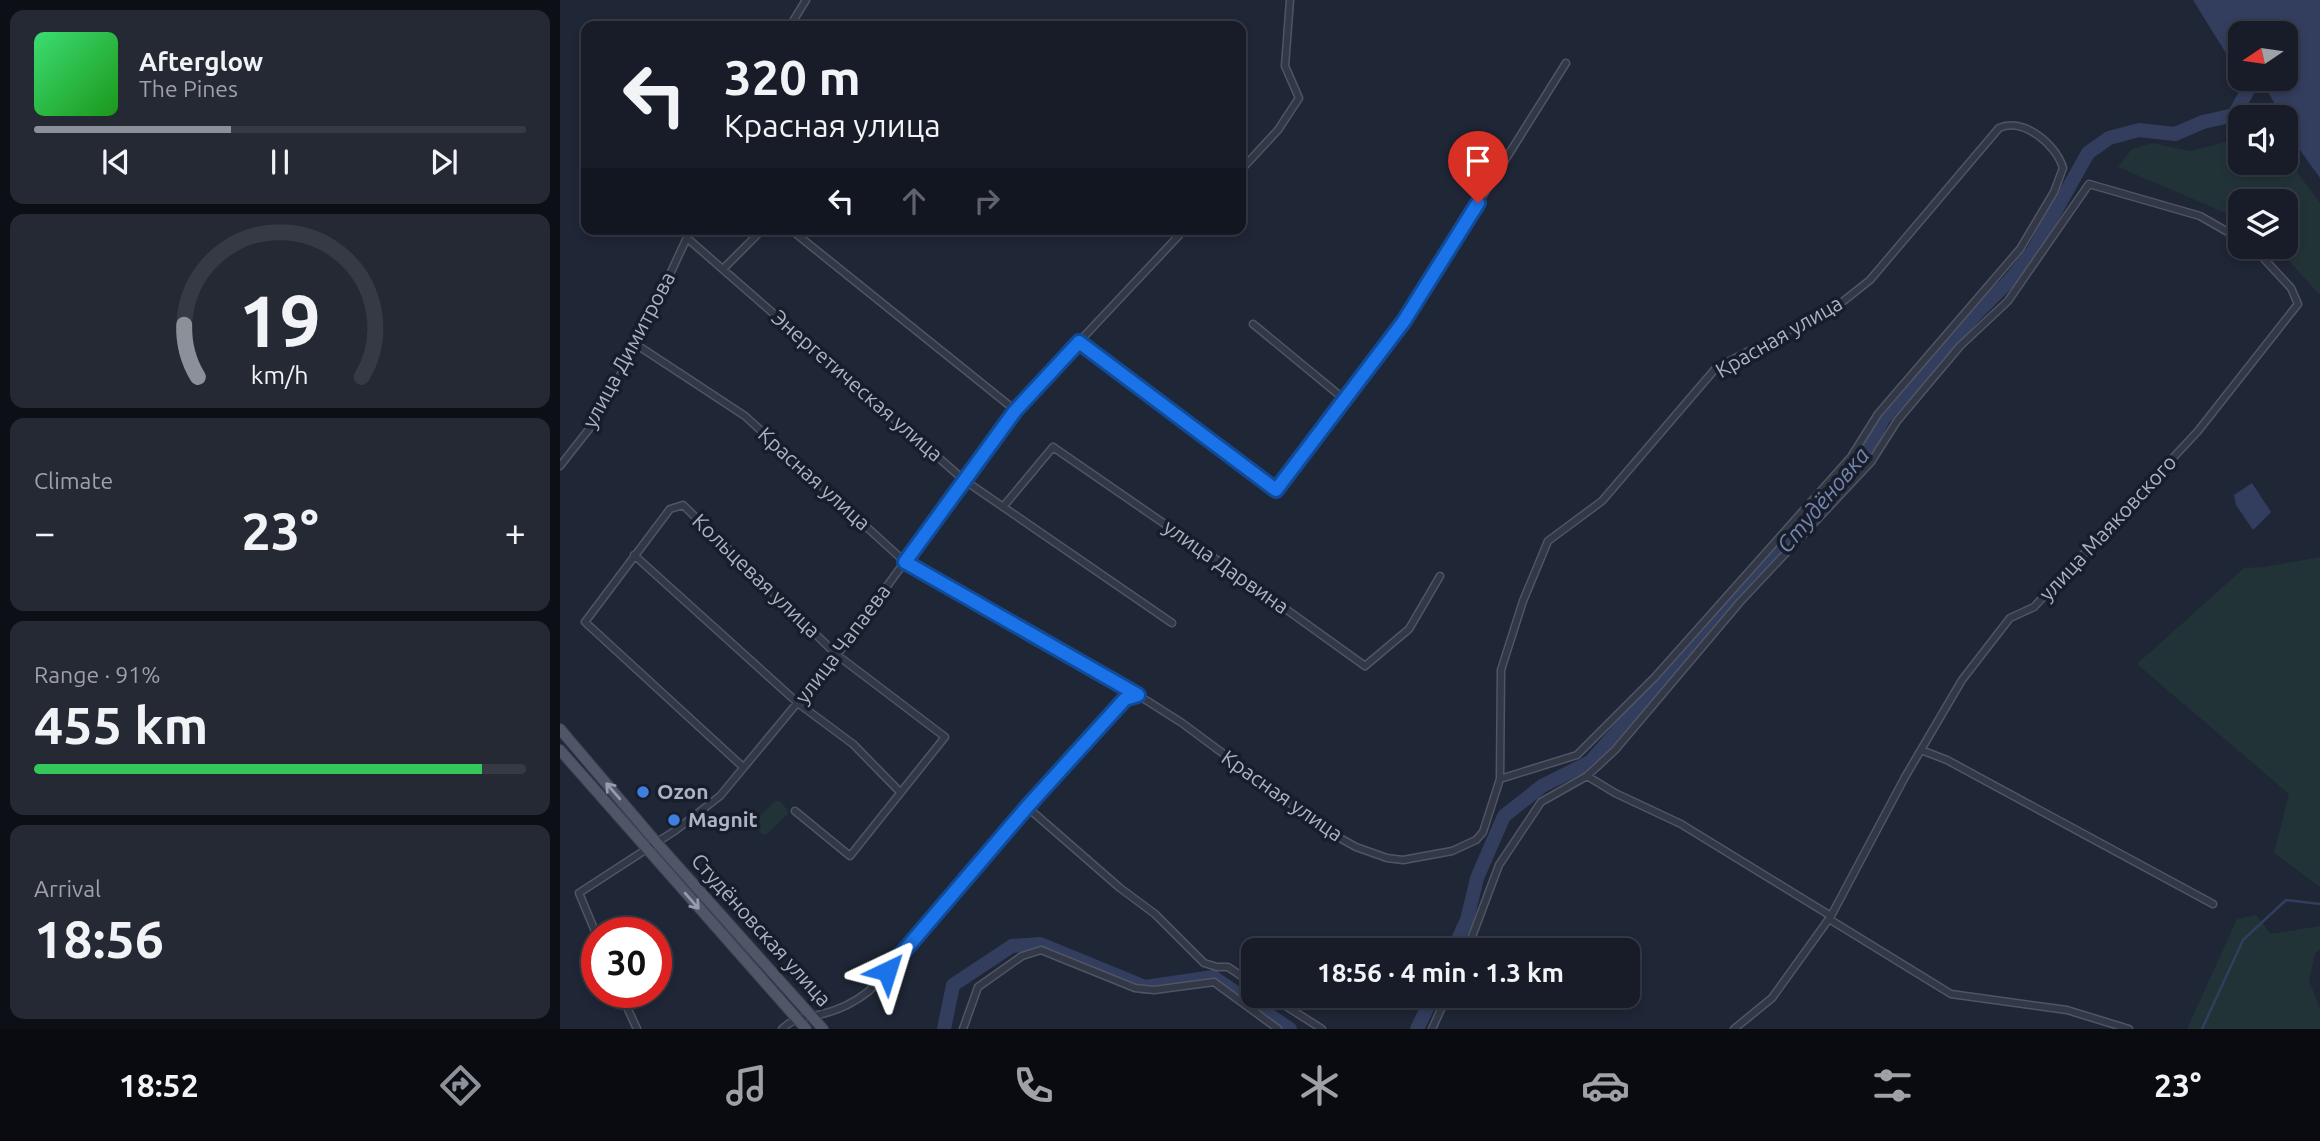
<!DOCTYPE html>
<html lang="en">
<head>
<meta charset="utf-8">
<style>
  body { margin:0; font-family:Ubuntu,sans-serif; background:#242934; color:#f1f3f6; height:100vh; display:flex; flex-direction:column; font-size:26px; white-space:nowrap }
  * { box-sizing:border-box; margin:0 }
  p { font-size:23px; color:#9ea1a8 }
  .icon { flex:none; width:38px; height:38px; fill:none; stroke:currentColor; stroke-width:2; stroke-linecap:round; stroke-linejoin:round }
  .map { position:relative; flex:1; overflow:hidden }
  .sheet { display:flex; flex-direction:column; gap:10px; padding:10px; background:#0d0f16; width:560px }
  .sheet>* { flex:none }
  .hud { position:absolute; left:21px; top:21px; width:665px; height:214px; border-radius:14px; box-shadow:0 4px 10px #0003,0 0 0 2px #363a45; background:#171c28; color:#f1f3f6; overflow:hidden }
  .needle { width:46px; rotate:257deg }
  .tools { position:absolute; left:1668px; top:21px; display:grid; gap:14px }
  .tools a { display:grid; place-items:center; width:70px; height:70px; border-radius:14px; background:#171c28; box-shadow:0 4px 10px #0003,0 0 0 2px #363a45; font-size:35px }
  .speed { position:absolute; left:21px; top:917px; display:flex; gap:14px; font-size:35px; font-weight:700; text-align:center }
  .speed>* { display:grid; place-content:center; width:91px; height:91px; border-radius:50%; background:#171c28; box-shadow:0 4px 10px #0003,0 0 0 2px #363a45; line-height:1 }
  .speed .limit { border:10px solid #d22; background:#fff; color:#111 }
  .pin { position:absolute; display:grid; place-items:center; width:60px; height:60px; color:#fff; margin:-72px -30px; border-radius:50% 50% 50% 0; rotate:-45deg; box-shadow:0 0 7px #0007 }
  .pin .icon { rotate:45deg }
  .me { position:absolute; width:77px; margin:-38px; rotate:41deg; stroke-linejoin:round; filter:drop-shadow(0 0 5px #0008) }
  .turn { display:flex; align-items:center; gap:24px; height:147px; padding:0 28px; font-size:32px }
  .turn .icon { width:91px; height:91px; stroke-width:2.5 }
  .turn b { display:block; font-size:49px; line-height:60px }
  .lanes { display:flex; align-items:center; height:66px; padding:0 28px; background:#0003; justify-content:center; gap:35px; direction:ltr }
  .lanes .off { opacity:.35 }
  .big { font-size:52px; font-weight:700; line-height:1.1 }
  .sheet .card { flex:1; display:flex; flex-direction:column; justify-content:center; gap:10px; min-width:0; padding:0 24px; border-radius:14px; background:#242934 }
  .sheet .dial { align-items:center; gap:0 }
  .dial svg { height:182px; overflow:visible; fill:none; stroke:#363a45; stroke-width:7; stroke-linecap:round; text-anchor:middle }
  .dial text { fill:#f1f3f6; stroke:none }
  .song { display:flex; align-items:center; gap:21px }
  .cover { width:84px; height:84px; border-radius:10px; background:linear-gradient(135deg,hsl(140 70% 55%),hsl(120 70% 35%)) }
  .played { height:7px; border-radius:4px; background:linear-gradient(90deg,#8c9099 40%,#363a45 40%) }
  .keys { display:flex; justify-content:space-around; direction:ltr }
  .heat { display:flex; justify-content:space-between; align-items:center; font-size:38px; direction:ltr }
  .charge { height:10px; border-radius:5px; background:linear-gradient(90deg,#34c759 91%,#363a45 0) }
  .trip { position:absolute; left:681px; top:938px; width:399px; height:70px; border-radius:14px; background:#171c28; box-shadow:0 4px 10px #0003,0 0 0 2px #363a45; font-weight:700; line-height:70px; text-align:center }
  .menu { display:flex; height:112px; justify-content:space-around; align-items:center; background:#090b10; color:#9ea1a8 }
  .menu .icon { width:49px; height:49px }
  .menu .active { color:#8c9099 }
  .menu b { font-size:32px; color:#f1f3f6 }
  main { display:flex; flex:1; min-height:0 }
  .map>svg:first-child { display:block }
  .green { fill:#223338 }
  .water { fill:#333e5e }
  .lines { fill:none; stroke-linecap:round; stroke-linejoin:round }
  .stream { stroke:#333e5e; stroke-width:2.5 }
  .river { stroke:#333e5e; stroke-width:14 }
  .minor-casing { stroke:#505565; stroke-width:9 }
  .primary-casing { stroke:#3c4150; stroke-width:12 }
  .minor { stroke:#333846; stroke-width:6 }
  .primary { stroke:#505667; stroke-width:10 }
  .oneway { stroke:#969bad }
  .route-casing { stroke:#114b97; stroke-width:18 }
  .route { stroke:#1a73e8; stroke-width:12 }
  .shop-dot { fill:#3f7fe0; stroke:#181d2b; stroke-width:2.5 }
  .labels { text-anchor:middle; stroke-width:7; stroke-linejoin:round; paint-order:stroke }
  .street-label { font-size:21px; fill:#adb2c4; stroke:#181d2b }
  .poi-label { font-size:21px; font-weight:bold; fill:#adb2c4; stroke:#181d2b; text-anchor:start }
  .water-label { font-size:23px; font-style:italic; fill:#7484ac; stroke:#181d2b }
</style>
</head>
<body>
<main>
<section class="sheet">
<div class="card">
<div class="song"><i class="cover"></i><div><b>Afterglow</b><p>The Pines</p></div></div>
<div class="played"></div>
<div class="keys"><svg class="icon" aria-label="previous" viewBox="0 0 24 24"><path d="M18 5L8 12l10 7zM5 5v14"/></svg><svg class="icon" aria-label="pause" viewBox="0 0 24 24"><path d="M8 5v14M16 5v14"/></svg><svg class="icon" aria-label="next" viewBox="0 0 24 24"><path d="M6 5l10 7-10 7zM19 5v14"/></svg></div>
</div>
<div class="card dial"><svg viewBox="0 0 100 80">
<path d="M14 69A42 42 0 1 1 86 69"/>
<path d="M14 69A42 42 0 0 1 8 46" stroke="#8c9099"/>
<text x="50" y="56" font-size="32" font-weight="700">19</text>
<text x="50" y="72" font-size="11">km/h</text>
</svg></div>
<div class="card"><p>Climate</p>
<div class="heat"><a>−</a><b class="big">23°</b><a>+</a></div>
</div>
<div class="card"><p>Range · 91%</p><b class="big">455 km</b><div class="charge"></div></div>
<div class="card"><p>Arrival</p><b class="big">18:56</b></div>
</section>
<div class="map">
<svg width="1760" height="1029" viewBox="0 0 1760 1029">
  <rect width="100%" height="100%" fill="#1f2636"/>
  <!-- green -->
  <path class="green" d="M 1680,134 L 1680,163 L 1726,163 L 1726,157 L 1760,203 L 1760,295 L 1716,247 L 1726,247 L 1726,201 L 1680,201 L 1680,219 L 1558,167 L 1572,149 L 1592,143 L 1630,151 L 1666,142 Z
    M 1760,557 L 1760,887 L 1714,853 L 1729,794 L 1577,664 L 1684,568 L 1705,567 Z
    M 220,801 L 227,809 L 228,814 L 207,834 L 202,834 L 194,825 L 195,821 L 214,802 Z
    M 1696,915 L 1711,934 L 1760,926 L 1760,950 L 1755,953 L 1749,981 L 1760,1008 L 1760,1029 L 1627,1029 L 1677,919 Z"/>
  <!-- water -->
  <path class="water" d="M 1633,0 L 1760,0 L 1760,178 C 1750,163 1726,135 1726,117 L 1722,117 L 1707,90 L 1690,79 L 1726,79 L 1726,33 L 1680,33 L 1680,73 L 1677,71 Z
    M 1692,483 L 1711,512 L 1693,530 L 1676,505 L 1674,495 Z"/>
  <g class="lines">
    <!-- stream -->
    <path class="stream" d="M 1642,1029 L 1683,940 L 1726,900 L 1760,904"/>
    <!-- river -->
    <path class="river" d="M 893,950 L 907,920 L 917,878 L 944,816 L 982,786 L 1030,762 L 1305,455 L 1323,419 L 1414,316 L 1449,281 L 1473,251 L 1528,153 L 1549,138 L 1579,130 L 1615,134 L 1643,122 L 1674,115 L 1693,81 L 1698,79
      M 384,1029 L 393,985 L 452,946 L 480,944 L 585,987 L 653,977 L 730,1029
      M 857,1029 L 873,996"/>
    <defs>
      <path id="minor" d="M 230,26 L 246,0
        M 681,170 L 718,130 L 739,98 L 725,66 L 730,0
        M 230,229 L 455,410
        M 127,238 L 404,480 L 612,623
        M 163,269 L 203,229
        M 693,324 L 784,399
        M 519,342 L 716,490 L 844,321 L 1006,63
        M 77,345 L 185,416 L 345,562 L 578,695 L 622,723 L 769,832 L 796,847 L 827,858 L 843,860 L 892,851 L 916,840 L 923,832 L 940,779 L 941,670 L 963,601 L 988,541 L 1042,501 L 1156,368 L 1281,303 L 1310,280 L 1439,128 C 1463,117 1496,144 1503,168 L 1494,192 L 1460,249 L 1318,414 L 1291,457 L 1095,677 L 1017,755 L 940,779
        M 0,466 L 33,424 L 77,345 L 131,229
        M 443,507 L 493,447 L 670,569 L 805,666 L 849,629 L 880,576
        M 74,555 L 239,704 L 293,744 L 340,792
        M 1361,750 L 1387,760 L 1653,904
        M 183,767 L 25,622 L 110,509 L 123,505 L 277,655 L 385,737 L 290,856 L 235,811
        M 1027,776 L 1055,793 L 1121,824 L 1271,916
        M 467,807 L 560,888 L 595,914 L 644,963 L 657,967 L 668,967 L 693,984
        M 1269,919 L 1391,994 L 1507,1010 L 1569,1029
        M 37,936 L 19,893 L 116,830 L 160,796 L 277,655 L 455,410 L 625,229
        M 907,950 L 939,865 L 981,802 L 1027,776 L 1055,750 L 1180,602 L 1311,462 L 1337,421 L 1400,346 L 1448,301 L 1529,184 L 1640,216 L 1680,239
        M 60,992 L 77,1029
        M 710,996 L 762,1029
        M 222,1029 C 236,1017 240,1018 258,1015 C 277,1011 294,1003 309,991 L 467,807 L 565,699 L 578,695
        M 403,1029 L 418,987 L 462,956 L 481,950 L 575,988 L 594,990 L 654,982 L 718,1029
        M 872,1029 L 887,996
        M 1174,1029 L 1212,998 L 1271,916 L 1345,777 L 1402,680 L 1450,618 L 1474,607 L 1638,431 L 1738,304 L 1731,288 L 1693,247"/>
      <path id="primary" d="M 0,729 L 97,843 L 263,1029
        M 0,750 L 246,1029"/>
    </defs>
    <!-- minor casing -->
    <use href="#minor" class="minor-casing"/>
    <!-- primary casing -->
    <use href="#primary" class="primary-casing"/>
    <!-- minor -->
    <use href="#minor" class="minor"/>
    <!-- primary -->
    <use href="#primary" class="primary"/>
  </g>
  <!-- one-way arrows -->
  <defs><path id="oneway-shaft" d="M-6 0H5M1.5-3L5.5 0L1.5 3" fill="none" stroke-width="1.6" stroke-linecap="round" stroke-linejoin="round" transform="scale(1.75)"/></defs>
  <g class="oneway">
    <use href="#oneway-shaft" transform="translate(53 791) rotate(-131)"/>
    <use href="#oneway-shaft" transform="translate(132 901) rotate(49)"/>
  </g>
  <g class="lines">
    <defs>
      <path id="route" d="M 327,971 L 467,807 L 565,699 L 578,695 L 345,562 L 455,411 L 519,342 L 716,490 L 844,321 L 918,203"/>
    </defs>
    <!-- route casing -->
    <use href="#route" class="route-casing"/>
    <!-- route -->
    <use href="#route" class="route"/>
  </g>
  <!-- markers -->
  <g class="shop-dot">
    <circle cx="83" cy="792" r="7"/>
    <circle cx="114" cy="820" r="7"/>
  </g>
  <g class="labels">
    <!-- street labels -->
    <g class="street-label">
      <text transform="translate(1219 337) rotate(-30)" y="7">Красная улица</text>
      <text transform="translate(69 350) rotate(-62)" y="7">улица Димитрова</text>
      <text transform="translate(297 386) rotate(41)" y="7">Энергетическая улица</text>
      <text transform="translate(254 479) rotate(42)" y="7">Красная улица</text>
      <text transform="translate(1548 528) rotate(-47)" y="7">улица Маяковского</text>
      <text transform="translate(666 567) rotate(35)" y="7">улица Дарвина</text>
      <text transform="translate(196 576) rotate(44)" y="7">Кольцевая улица</text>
      <text transform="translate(283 644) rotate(-53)" y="7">улица Чапаева</text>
      <text transform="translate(722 796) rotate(35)" y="7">Красная улица</text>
      <text transform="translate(201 930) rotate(48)" y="7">Студёновская улица</text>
    </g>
    <!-- poi labels -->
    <g class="poi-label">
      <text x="97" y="799">Ozon</text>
      <text x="128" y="827">Magnit</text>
    </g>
    <!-- water labels -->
    <g class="water-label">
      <text transform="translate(1263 500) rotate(-50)" y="8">Студёновка</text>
    </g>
  </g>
</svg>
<div class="tools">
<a><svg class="needle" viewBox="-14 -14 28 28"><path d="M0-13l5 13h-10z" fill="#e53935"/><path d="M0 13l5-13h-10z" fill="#9ea1a8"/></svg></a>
<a><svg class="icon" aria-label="sound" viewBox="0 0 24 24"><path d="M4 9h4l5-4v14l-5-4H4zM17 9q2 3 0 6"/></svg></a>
<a><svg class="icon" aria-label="layers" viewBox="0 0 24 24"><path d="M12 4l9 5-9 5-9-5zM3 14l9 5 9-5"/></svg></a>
</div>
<div class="speed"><div class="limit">30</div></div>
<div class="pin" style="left:918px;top:203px;background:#d93025"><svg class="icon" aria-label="arrive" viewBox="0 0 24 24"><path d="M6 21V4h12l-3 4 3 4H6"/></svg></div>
<svg class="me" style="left:327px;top:971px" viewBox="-20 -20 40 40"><path d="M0-17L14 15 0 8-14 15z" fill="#1a73e8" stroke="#fff" stroke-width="4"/></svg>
<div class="trip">18:56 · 4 min · 1.3 km</div>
<div class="hud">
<div class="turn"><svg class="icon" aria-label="left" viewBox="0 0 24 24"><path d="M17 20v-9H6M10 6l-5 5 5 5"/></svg><div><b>320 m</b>Красная улица</div></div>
<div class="lanes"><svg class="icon" aria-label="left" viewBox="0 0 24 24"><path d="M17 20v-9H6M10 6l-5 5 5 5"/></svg><svg class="icon off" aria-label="ahead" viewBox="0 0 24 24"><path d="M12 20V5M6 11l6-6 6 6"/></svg><svg class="icon off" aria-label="right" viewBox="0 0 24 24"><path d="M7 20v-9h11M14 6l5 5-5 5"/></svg></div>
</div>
</div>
</main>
<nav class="menu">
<b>18:52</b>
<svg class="icon active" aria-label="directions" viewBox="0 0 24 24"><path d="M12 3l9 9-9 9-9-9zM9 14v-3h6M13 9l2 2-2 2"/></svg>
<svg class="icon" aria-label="music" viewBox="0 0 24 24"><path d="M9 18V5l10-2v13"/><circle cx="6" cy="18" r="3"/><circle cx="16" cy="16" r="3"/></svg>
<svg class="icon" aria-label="phone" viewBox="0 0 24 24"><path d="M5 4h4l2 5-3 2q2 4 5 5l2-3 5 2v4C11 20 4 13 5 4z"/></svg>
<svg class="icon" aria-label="climate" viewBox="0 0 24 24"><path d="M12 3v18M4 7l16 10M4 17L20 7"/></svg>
<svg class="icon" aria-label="car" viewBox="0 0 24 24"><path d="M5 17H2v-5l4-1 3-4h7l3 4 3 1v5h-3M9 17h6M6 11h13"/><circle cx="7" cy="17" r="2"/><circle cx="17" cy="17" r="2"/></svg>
<svg class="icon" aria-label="filters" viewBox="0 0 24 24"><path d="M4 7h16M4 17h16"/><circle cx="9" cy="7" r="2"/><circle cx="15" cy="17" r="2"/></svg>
<b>23°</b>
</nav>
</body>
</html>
